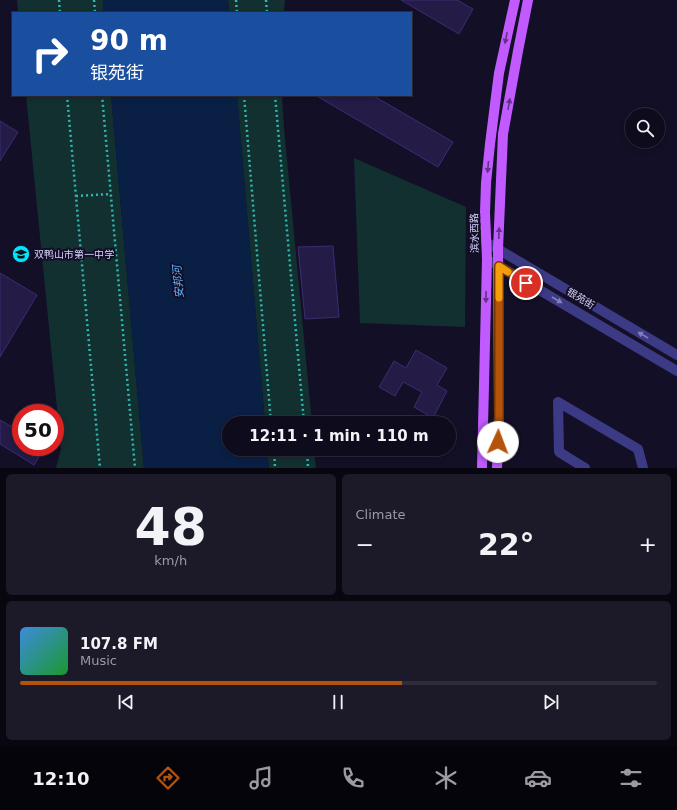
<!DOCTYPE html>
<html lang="en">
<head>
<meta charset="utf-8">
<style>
  body { margin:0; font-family:"DejaVu Sans","Noto Sans SC",sans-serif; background:#1c1929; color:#f1f3f6; height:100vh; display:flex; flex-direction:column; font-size:15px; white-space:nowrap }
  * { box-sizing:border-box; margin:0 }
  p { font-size:13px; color:#9b9ba3 }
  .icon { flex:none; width:22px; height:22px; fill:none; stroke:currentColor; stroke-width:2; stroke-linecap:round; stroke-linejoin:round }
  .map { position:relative; height:468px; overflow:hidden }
  .panel { display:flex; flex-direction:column; gap:6px; padding:6px; background:#08060f; flex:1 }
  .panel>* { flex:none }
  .hud { position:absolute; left:12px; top:12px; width:400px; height:84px; border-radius:0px; box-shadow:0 2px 6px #0003,0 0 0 1px #2e2b3b; background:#1a4fa0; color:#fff; overflow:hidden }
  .fabs { position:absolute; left:625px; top:108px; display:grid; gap:8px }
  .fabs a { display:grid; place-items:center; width:40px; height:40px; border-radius:50%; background:#0e0b1c; box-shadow:0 2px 6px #0003,0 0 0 1px #2e2b3b; font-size:20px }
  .speed { position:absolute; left:12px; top:404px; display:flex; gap:8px; font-size:20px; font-weight:700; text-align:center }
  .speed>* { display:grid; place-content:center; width:52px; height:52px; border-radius:50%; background:#0e0b1c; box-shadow:0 2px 6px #0003,0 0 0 1px #2e2b3b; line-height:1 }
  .speed .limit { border:6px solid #d22; background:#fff; color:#111 }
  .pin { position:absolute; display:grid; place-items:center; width:34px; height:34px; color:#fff; margin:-17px; border:2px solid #fff; border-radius:50%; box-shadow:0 1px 4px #0007 }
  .me { position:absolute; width:44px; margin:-22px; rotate:2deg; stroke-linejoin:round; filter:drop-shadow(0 0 3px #0008) }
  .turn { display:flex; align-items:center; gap:14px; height:84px; padding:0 12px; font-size:18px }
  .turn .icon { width:52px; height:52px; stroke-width:2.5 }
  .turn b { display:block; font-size:28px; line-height:34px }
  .big { font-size:30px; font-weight:600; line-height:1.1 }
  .panel .card { flex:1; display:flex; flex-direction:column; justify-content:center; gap:6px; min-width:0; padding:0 14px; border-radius:6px; background:#1c1929 }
  .panel .dial { align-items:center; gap:0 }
  .dial b { font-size:52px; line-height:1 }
  .song { display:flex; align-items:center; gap:12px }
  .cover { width:48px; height:48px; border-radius:6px; background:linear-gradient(135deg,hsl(210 70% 55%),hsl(130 70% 35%)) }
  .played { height:4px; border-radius:2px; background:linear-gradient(90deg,#b45309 60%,#2e2b3b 60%) }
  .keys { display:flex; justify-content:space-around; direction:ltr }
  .heat { display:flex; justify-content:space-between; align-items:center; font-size:22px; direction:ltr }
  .panel .tiles { flex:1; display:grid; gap:6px; grid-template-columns:1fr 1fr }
  .card:last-child { grid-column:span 2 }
  .trip { position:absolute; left:222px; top:416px; width:234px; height:40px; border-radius:20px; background:#0e0b1c; box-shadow:0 2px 6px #0003,0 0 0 1px #2e2b3b; font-weight:600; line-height:40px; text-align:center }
  .menu { display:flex; height:64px; justify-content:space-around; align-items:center; background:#06040b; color:#9b9ba3 }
  .menu .icon { width:28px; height:28px }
  .menu .active { color:#b45309 }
  .menu b { font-size:18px; color:#f1f3f6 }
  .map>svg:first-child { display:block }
  .green { fill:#12302f }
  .water { fill:#0a1f44 }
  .building { fill:#241b47; stroke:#3b2d73 }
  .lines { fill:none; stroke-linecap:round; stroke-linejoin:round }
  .path { stroke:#2fb8b0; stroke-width:2.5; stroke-dasharray:2 3; stroke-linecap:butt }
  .minor { stroke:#3d3a85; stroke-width:10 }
  .major { stroke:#c25bff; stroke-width:10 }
  .oneway { fill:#623188 }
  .oneway2 { fill:#837fbc }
  .route-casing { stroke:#753606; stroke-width:10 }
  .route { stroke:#b45309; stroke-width:7 }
  .slow { stroke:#f59e0b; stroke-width:7 }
  .labels { text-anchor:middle; stroke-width:4; stroke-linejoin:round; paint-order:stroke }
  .street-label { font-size:10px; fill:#d9d4ff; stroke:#130f26 }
  .poi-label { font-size:10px; fill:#d9d4ff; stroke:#130f26; text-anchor:start }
  .water-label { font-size:11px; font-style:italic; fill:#62b6ff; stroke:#130f26 }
</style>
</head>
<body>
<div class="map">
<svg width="677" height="468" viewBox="0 0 677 468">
  <rect width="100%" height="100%" fill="#130f26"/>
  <!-- green -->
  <path class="green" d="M 17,0 L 103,0 L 104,13 L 18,13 Z
    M 228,0 L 285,0 L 284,13 L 229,13 Z
    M 26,95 L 111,95 L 144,468 L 56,468 L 61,449 Z
    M 237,95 L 282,95 L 284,128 L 312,423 L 265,423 Z
    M 354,158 L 466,207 L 465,327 L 360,323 Z
    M 267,449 L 314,449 L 316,468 L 269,468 Z"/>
  <!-- water -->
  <path class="water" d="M 103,0 L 228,0 L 229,13 L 104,13 Z
    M 111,95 L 237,95 L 265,423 L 229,423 L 229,449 L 267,449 L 269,468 L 144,468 Z"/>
  <!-- building -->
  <path class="building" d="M 401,0 L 457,0 L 473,9 L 459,34 Z
    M 315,95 L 372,95 L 453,142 L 438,167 Z
    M 0,121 L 18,132 L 0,161 Z
    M 333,246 L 339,317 L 305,319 L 298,247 Z
    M 0,273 L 37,295 L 0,357 Z
    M 416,350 L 447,368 L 437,385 L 447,391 L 433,418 L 414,407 L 422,392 L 403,382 L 395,396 L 379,387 L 394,361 L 406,368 Z
    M 0,420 L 21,432 L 21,447 L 45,447 L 34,465 L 0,444 Z"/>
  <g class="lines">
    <!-- path -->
    <path class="path" d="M 59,0 L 60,13
      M 94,0 L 95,13
      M 236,0 L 237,13
      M 266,0 L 267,13
      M 67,95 L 100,468
      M 102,95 L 135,468
      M 244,95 L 271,423
      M 275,95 L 304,423
      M 76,196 L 111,194
      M 274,449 L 275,468
      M 307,449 L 308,468"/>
    <!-- minor -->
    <path class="minor" d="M 486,242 L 677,355
      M 492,262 L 677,371
      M 558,402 L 638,449 L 643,468
      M 558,402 L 559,452 L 585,468"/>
    <!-- major -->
    <path class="major" d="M 482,468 L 487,259 L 485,213 L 486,183 L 490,144 L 499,73 L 515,0
      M 497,468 L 499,416 L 498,249 L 503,134 L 518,51 L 528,0"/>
  </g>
  <!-- one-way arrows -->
  <defs><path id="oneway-solid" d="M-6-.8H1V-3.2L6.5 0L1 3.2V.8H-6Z"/></defs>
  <g class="oneway">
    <use href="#oneway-solid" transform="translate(506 38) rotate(101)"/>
    <use href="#oneway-solid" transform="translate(509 104) rotate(-80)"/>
    <use href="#oneway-solid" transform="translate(488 167) rotate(95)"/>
    <use href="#oneway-solid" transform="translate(499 233) rotate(-88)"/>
    <use href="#oneway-solid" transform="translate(486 297) rotate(91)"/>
  </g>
  <g class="oneway2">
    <use href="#oneway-solid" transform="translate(557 300) rotate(30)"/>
    <use href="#oneway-solid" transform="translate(643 335) rotate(-149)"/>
  </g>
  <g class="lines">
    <defs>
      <path id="route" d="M 498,442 L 499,416 L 499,266 L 526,283"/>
    </defs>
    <!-- route casing -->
    <use href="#route" class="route-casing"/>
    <!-- route -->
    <use href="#route" class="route"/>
    <!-- slow -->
    <path class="slow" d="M 499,298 L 499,266 L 508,272"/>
  </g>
  <!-- icons -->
  <defs>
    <symbol id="school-disc" viewBox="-11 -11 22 22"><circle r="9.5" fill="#00e5ff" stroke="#130f26"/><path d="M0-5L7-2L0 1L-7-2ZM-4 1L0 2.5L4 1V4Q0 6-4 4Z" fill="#111"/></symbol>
  </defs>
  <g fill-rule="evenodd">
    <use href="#school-disc" x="11" y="244" width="20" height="20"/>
  </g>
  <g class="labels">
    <!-- street labels -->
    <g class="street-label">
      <text transform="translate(474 233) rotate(-91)" y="4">滨水西路</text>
      <text transform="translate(581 298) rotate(31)" y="4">银苑街</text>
    </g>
    <!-- poi labels -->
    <g class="poi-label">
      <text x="34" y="258">双鸭山市第一中学</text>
    </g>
    <!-- water labels -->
    <g class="water-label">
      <text transform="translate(178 282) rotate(-95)" y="4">安邦河</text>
    </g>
  </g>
</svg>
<div class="fabs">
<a><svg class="icon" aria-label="search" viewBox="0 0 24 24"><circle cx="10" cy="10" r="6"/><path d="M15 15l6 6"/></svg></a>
</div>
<div class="speed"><div class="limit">50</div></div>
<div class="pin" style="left:526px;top:283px;background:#d93025"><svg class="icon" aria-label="arrive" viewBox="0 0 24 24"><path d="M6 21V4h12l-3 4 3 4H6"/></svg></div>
<svg class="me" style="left:498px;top:442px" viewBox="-20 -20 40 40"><circle r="19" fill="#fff"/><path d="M0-13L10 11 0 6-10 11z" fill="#b45309"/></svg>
<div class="trip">12:11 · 1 min · 110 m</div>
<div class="hud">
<div class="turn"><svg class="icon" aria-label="right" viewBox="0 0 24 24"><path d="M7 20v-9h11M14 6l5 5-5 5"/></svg><div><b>90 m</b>银苑街</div></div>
</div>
</div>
<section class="panel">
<div class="tiles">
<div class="card dial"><b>48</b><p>km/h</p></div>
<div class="card"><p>Climate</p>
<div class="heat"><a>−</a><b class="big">22°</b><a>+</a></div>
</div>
<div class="card">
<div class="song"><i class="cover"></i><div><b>107.8 FM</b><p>Music</p></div></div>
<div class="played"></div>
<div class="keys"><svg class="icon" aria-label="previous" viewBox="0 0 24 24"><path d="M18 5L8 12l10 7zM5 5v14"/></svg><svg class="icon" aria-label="pause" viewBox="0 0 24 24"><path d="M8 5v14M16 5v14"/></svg><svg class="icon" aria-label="next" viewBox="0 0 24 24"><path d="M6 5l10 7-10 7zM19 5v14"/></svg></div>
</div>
</div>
</section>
<nav class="menu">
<b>12:10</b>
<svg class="icon active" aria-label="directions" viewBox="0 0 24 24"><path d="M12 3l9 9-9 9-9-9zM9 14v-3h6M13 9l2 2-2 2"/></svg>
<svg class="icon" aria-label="music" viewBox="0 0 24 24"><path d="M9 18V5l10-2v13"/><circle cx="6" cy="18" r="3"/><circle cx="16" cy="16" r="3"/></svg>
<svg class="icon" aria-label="phone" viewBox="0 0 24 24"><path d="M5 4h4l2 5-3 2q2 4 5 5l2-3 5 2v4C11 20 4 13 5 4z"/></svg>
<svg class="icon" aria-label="climate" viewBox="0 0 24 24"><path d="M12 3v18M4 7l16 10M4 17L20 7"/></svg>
<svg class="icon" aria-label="car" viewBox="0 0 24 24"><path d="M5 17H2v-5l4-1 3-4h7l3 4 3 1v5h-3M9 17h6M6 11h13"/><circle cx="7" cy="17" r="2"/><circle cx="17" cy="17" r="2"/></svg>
<svg class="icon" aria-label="filters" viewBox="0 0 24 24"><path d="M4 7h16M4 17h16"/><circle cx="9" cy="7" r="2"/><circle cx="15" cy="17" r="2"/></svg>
</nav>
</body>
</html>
